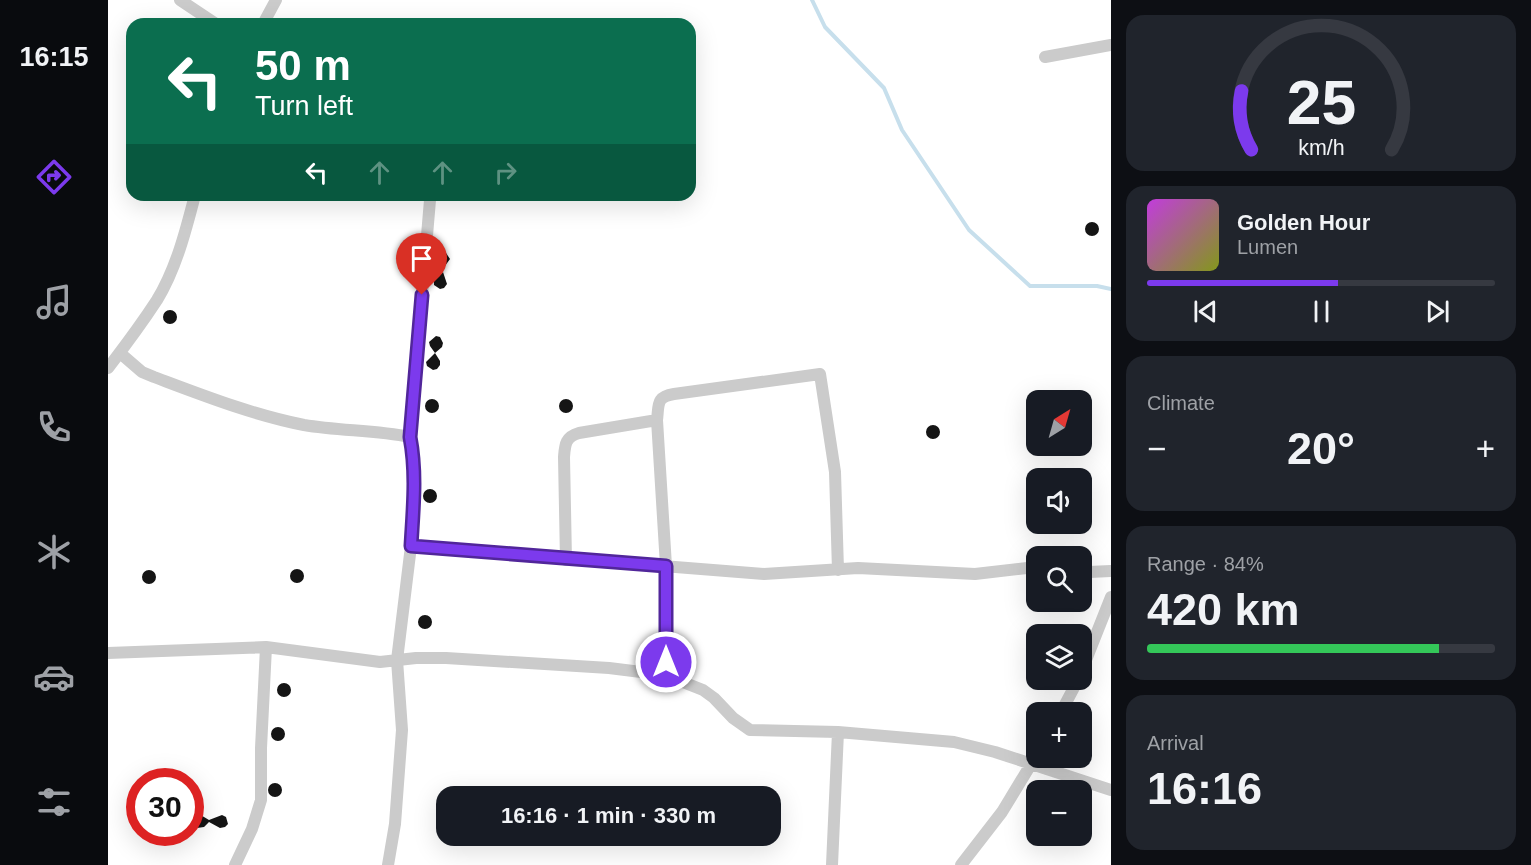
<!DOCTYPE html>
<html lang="en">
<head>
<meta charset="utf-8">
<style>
  body { margin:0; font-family:Arial,sans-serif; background:#20242c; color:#f1f3f6; height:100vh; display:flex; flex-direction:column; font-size:22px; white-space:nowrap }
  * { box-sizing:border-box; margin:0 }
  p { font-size:20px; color:#9ea1a6 }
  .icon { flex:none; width:33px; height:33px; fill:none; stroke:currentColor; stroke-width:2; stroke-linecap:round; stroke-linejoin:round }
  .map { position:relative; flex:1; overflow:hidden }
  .sheet { display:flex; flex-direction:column; gap:15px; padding:15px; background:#0d0f14; width:420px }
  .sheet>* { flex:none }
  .guide { position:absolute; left:18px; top:18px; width:570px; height:183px; border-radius:18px; box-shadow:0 6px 24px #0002; background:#0b6e4f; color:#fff; overflow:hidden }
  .needle { width:39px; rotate:37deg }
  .fabs { position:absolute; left:918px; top:390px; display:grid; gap:12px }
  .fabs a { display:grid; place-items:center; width:66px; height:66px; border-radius:12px; background:#171b24; box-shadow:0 6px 24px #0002; font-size:30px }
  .speed { position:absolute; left:18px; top:768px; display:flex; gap:12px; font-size:30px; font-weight:700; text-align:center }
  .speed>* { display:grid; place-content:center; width:78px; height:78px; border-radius:50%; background:#171b24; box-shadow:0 6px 24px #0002; line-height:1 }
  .speed .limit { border:9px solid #d22; background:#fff; color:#111 }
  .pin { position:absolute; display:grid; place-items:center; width:51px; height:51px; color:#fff; margin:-62px -26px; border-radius:50% 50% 50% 0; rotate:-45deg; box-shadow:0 0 6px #0007 }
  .pin .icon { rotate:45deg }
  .me { position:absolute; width:66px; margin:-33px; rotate:0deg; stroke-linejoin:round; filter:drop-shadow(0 0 4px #0008) }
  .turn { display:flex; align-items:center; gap:21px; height:126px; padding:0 30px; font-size:27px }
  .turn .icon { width:78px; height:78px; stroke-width:2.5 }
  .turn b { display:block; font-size:42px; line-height:51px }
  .lanes { display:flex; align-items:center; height:57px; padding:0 30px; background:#0003; justify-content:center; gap:30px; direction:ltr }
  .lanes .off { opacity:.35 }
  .big { font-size:45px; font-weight:700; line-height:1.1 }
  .sheet .widget { flex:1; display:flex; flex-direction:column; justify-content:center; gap:9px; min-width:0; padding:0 21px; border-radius:18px; background:#20242c }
  .sheet .dial { align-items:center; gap:0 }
  .dial svg { height:156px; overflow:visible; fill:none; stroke:#363941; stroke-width:7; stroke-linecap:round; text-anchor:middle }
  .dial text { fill:#f1f3f6; stroke:none }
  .song { display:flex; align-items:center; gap:18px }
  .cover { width:72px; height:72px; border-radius:9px; background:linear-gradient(135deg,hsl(290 70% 55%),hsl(70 70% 35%)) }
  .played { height:6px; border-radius:3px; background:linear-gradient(90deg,#7c3aed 55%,#363941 55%) }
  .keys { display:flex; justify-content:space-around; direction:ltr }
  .heat { display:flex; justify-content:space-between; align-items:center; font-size:33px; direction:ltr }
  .charge { height:9px; border-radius:4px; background:linear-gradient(90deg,#34c759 84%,#363941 0) }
  .trip { position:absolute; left:328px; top:786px; width:345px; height:60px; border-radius:18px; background:#171b24; box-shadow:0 6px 24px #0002; font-weight:700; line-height:60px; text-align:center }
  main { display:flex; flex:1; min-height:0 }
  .tab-bar { display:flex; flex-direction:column; width:108px; justify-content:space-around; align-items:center; background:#090b0e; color:#9ea1a6 }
  .tab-bar .icon { width:42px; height:42px }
  .tab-bar .on { color:#7c3aed }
  .tab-bar b { font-size:27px; color:#f1f3f6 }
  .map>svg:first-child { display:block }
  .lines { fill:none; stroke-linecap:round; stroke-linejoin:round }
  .stream { stroke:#c7dfec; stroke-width:4 }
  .building { fill:#151515 }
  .minor { stroke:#cbcbcb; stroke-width:12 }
  .route-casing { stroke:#51269a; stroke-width:15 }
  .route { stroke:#7c3aed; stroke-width:10 }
</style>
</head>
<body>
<main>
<nav class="tab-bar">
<b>16:15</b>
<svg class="icon on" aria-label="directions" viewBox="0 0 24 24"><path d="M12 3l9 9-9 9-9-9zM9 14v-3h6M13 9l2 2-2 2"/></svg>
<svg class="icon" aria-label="music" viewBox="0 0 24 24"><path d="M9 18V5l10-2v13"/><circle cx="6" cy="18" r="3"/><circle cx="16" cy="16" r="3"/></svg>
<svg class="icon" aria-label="phone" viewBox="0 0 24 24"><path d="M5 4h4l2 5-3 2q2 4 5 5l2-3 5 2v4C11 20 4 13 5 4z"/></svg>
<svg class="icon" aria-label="climate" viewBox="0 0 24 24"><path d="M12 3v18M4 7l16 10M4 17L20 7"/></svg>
<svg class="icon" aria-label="car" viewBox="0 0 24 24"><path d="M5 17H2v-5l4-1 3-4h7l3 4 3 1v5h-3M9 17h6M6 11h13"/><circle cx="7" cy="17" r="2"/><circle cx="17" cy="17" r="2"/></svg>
<svg class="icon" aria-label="filters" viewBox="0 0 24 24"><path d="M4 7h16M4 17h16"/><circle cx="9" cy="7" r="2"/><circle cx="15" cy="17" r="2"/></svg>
</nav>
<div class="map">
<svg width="1003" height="865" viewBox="0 0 1003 865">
  <rect width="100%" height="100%" fill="#fff"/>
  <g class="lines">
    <!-- stream -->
    <path class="stream" d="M 704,0 L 717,27 L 776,88 L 794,130 L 861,230 L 922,286 L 989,286 L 1003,289"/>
  </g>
  <!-- building -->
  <path class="building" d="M977 229a7 7 0 1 1 14 0a7 7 0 1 1-14 0Z
    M 334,252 L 338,253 L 342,259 L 334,270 L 329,263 L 328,258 Z
    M 335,272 L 339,284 L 336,288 L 332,289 L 326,285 L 326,281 Z
    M55 317a7 7 0 1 1 14 0a7 7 0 1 1-14 0Z
    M 328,336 L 332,337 L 335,343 L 334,347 L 327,353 L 322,346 L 321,342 Z
    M 327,353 L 332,361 L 332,365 L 329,369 L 325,370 L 319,366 L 318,362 Z
    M451 406a7 7 0 1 1 14 0a7 7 0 1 1-14 0Z
    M317 406a7 7 0 1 1 14 0a7 7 0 1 1-14 0Z
    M818 432a7 7 0 1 1 14 0a7 7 0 1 1-14 0Z
    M315 496a7 7 0 1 1 14 0a7 7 0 1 1-14 0Z
    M182 576a7 7 0 1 1 14 0a7 7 0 1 1-14 0Z
    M34 577a7 7 0 1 1 14 0a7 7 0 1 1-14 0Z
    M310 622a7 7 0 1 1 14 0a7 7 0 1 1-14 0Z
    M169 690a7 7 0 1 1 14 0a7 7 0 1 1-14 0Z
    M163 734a7 7 0 1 1 14 0a7 7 0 1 1-14 0Z
    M160 790a7 7 0 1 1 14 0a7 7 0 1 1-14 0Z
    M 91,814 L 101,820 L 114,815 L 118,817 L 120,824 L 117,827 L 112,828 L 101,822 L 96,827 L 89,828 L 85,820 Z"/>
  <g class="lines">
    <!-- minor -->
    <path class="minor" d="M 72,0 L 108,24
      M 155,24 L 168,0
      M 937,57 L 1003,45
      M 12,353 L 34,372 L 46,377 C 94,395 145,415 196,425 C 231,431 267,430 302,437 L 306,459 L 306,487 L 303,546 L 289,660 L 294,730 L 287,824 L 280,865
      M 0,368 C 17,346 34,323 49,300 C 68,269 78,230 87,195
      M 302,437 L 322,200
      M 303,546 L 656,574 L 750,568 L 867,574 L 928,567
      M 458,560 L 456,457 C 457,445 457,437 471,433 L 549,420
      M 974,569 L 981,572 L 1003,571
      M 0,653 L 158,647 L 272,662 L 308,658 L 338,658 L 501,668 L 557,675 L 558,662 L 558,566 L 549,420 C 551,404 548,397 566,394 L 712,374 L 727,472 L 730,570
      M 974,670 L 1003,597
      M 557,675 L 595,690 L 606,698 L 625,718 L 642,730 L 730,732 L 846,742 L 887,752 L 1003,790
      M 953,712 L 970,680
      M 127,865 L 144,829 L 153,800 L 153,748 L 158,647
      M 724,865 L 730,732
      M 853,865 L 894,812 L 928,756"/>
  </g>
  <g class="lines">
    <defs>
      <path id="route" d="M 314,295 L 302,437 C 309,474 305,510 303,546 L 558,566 L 558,662"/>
    </defs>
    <!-- route casing -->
    <use href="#route" class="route-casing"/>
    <!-- route -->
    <use href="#route" class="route"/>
  </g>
</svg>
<div class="fabs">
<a><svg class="needle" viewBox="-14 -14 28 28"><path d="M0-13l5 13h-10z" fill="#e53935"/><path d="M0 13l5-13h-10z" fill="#9ea1a6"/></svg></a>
<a><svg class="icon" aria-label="sound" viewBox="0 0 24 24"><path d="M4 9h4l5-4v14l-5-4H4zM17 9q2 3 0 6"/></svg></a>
<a><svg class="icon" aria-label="search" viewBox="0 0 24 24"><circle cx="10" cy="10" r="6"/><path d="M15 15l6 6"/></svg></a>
<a><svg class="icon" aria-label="layers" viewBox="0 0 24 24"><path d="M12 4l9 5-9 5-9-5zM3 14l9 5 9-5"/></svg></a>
<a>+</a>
<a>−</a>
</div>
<div class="speed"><div class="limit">30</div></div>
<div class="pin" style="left:314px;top:295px;background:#d93025"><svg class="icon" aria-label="arrive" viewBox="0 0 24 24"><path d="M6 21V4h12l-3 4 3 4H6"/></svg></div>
<svg class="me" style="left:558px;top:662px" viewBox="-20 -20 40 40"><circle r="17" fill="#7c3aed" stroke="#fff" stroke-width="3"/><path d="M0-11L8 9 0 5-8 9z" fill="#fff"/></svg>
<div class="trip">16:16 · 1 min · 330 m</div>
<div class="guide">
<div class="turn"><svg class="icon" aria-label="left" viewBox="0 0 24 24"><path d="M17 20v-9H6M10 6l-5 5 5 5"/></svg><div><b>50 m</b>Turn left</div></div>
<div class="lanes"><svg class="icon" aria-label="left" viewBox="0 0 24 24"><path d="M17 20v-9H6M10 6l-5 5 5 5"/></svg><svg class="icon off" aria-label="ahead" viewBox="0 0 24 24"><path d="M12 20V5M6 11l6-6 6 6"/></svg><svg class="icon off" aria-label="ahead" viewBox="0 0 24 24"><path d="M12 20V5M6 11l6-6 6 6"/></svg><svg class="icon off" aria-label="right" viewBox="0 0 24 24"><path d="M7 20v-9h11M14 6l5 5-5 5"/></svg></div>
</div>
</div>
<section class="sheet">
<div class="widget dial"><svg viewBox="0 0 100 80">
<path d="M14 69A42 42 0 1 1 86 69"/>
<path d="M14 69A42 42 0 0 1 9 39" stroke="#7c3aed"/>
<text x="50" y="56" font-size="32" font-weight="700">25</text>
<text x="50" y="72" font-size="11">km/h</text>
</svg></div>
<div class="widget">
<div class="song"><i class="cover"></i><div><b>Golden Hour</b><p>Lumen</p></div></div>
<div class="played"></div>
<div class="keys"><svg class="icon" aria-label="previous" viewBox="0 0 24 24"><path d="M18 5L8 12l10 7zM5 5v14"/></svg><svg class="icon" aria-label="pause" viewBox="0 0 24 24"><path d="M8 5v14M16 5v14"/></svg><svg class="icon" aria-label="next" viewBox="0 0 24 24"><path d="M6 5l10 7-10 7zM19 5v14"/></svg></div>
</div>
<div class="widget"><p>Climate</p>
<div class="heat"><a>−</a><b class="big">20°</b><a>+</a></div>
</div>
<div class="widget"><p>Range · 84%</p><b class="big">420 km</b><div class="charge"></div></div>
<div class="widget"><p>Arrival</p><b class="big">16:16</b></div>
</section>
</main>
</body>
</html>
